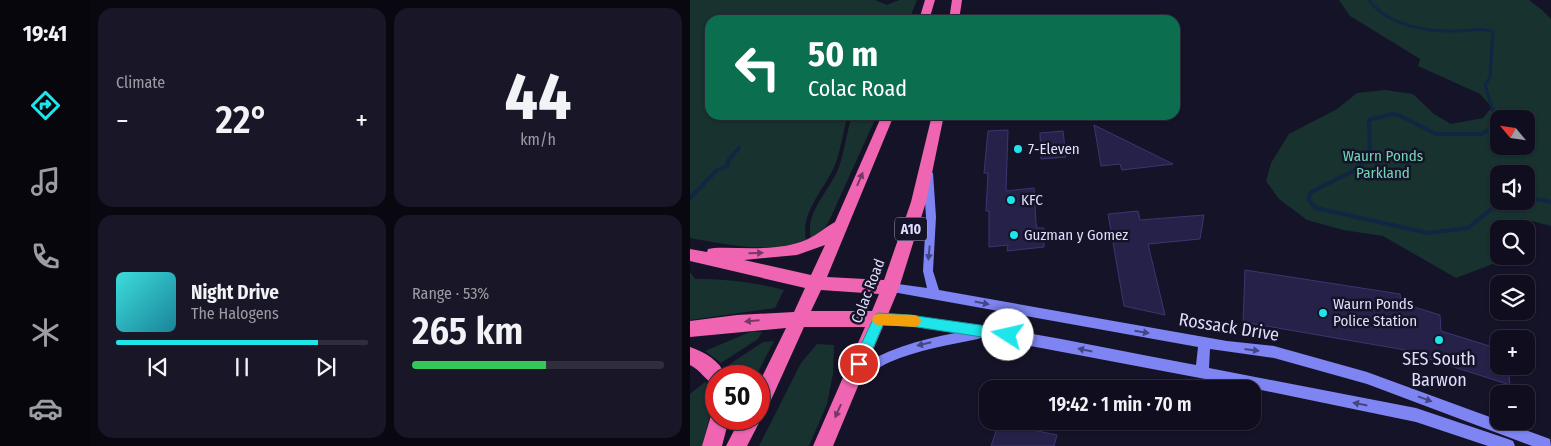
<!DOCTYPE html>
<html lang="en">
<head>
<meta charset="utf-8">
<style>
  body { margin:0; font-family:"Fira Sans Condensed",sans-serif; background:#191727; color:#f1f3f6; height:100vh; display:flex; flex-direction:column; font-size:19px; white-space:nowrap }
  * { box-sizing:border-box; margin:0 }
  p { font-size:16px; color:#9c9ca4 }
  .icon { flex:none; width:28px; height:28px; fill:none; stroke:currentColor; stroke-width:2; stroke-linecap:round; stroke-linejoin:round }
  .map { position:relative; flex:1; overflow:hidden }
  .panel { display:flex; flex-direction:column; gap:8px; padding:8px; background:#090810; width:600px }
  .panel>* { flex:none }
  .guide { position:absolute; left:15px; top:15px; width:475px; height:105px; border-radius:15px; box-shadow:0 1px 4px #0004,0 0 0 1px #302e3c; background:#0b6e4f; color:#fff; overflow:hidden }
  .needle { width:32px; rotate:299deg }
  .buttons { position:absolute; left:800px; top:110px; display:grid; gap:10px }
  .buttons a { display:grid; place-items:center; width:45px; height:45px; border-radius:10px; background:#100e1e; box-shadow:0 1px 4px #0004,0 0 0 1px #302e3c; font-size:25px }
  .speed { position:absolute; left:15px; top:365px; display:flex; gap:10px; font-size:25px; font-weight:700; text-align:center }
  .speed>* { display:grid; place-content:center; width:65px; height:65px; border-radius:50%; background:#100e1e; box-shadow:0 1px 4px #0004,0 0 0 1px #302e3c; line-height:1 }
  .speed .limit { border:8px solid #d22; background:#fff; color:#111 }
  .pin { position:absolute; display:grid; place-items:center; width:42px; height:42px; color:#fff; margin:-21px; border:2px solid #fff; border-radius:50%; box-shadow:0 1px 5px #0007 }
  .me { position:absolute; width:55px; margin:-28px; rotate:280deg; stroke-linejoin:round; filter:drop-shadow(0 0 4px #0008) }
  .turn { display:flex; align-items:center; gap:18px; height:105px; padding:0 20px; font-size:22px }
  .turn .icon { width:65px; height:65px; stroke-width:2.5 }
  .turn b { display:block; font-size:35px; line-height:42px }
  .big { font-size:38px; font-weight:600; line-height:1.1 }
  .panel .widget { flex:1; display:flex; flex-direction:column; justify-content:center; gap:8px; min-width:0; padding:0 18px; border-radius:15px; background:#191727 }
  .panel .dial { align-items:center; gap:0 }
  .dial b { font-size:65px; line-height:1 }
  .song { display:flex; align-items:center; gap:15px }
  .cover { width:60px; height:60px; border-radius:8px; background:linear-gradient(135deg,hsl(180 70% 55%),hsl(190 70% 35%)) }
  .played { height:5px; border-radius:2px; background:linear-gradient(90deg,#1de5e9 80%,#302e3c 80%) }
  .keys { display:flex; justify-content:space-around; direction:ltr }
  .heat { display:flex; justify-content:space-between; align-items:center; font-size:28px; direction:ltr }
  .charge { height:8px; border-radius:4px; background:linear-gradient(90deg,#34c759 53%,#302e3c 0) }
  .panel .tiles { flex:1; display:grid; gap:8px; grid-template-columns:repeat(2,1fr) }
  .trip { position:absolute; left:289px; top:380px; width:282px; height:50px; border-radius:15px; background:#100e1e; box-shadow:0 1px 4px #0004,0 0 0 1px #302e3c; font-weight:600; line-height:50px; text-align:center }
  main { display:flex; flex:1; min-height:0 }
  .tabs { display:flex; flex-direction:column; width:90px; justify-content:space-around; align-items:center; background:#06060c; color:#9c9ca4 }
  .tabs .icon { width:35px; height:35px }
  .tabs .current { color:#1de5e9 }
  .tabs b { font-size:22px; color:#f1f3f6 }
  .map>svg:first-child { display:block }
  .green { fill:#17322f; fill-rule:evenodd }
  .lines { fill:none; stroke-linecap:round; stroke-linejoin:round }
  .stream-far1 { stroke:#102744; stroke-width:3 }
  .stream { stroke:#102744; stroke-width:4 }
  .building { fill:#262148; stroke:#3c3571 }
  .secondary { fill:#7e84f2; fill-rule:evenodd }
  .highway { fill:#f065b2; fill-rule:evenodd }
  .oneway { fill:#783866 }
  .oneway2 { fill:#444683 }
  .route { fill:#1de5e9; stroke:#139597 }
  .slow { fill:#f59e0b }
  .poi-dot { fill:#1de5e9; stroke:#151328; stroke-width:2 }
  .labels { text-anchor:middle; stroke-width:5; stroke-linejoin:round; paint-order:stroke }
  .shield { fill:#151328; stroke:#a2a1bc; stroke-width:1 }
  .shield-label { font-size:14px; font-weight:bold; fill:#dfdefc }
  .poi-label { font-size:15px; fill:#dfdefc; stroke:#151328; text-anchor:start }
  .park-label { font-size:15px; fill:#70d6b4; stroke:#151328 }
  .street-label { font-size:15px; fill:#dfdefc; stroke:#151328 }
  .near-street-label { font-size:18px; fill:#dfdefc; stroke:#151328 }
  .near-poi-label { font-size:18px; fill:#dfdefc; stroke:#151328 }
</style>
</head>
<body>
<main>
<nav class="tabs">
<b>19:41</b>
<svg class="icon current" aria-label="directions" viewBox="0 0 24 24"><path d="M12 3l9 9-9 9-9-9zM9 14v-3h6M13 9l2 2-2 2"/></svg>
<svg class="icon" aria-label="music" viewBox="0 0 24 24"><path d="M9 18V5l10-2v13"/><circle cx="6" cy="18" r="3"/><circle cx="16" cy="16" r="3"/></svg>
<svg class="icon" aria-label="phone" viewBox="0 0 24 24"><path d="M5 4h4l2 5-3 2q2 4 5 5l2-3 5 2v4C11 20 4 13 5 4z"/></svg>
<svg class="icon" aria-label="climate" viewBox="0 0 24 24"><path d="M12 3v18M4 7l16 10M4 17L20 7"/></svg>
<svg class="icon" aria-label="car" viewBox="0 0 24 24"><path d="M5 17H2v-5l4-1 3-4h7l3 4 3 1v5h-3M9 17h6M6 11h13"/><circle cx="7" cy="17" r="2"/><circle cx="17" cy="17" r="2"/></svg>
</nav>
<section class="panel">
<div class="tiles">
<div class="widget"><p>Climate</p>
<div class="heat"><a>−</a><b class="big">22°</b><a>+</a></div>
</div>
<div class="widget dial"><b>44</b><p>km/h</p></div>
<div class="widget">
<div class="song"><i class="cover"></i><div><b>Night Drive</b><p>The Halogens</p></div></div>
<div class="played"></div>
<div class="keys"><svg class="icon" aria-label="previous" viewBox="0 0 24 24"><path d="M18 5L8 12l10 7zM5 5v14"/></svg><svg class="icon" aria-label="pause" viewBox="0 0 24 24"><path d="M8 5v14M16 5v14"/></svg><svg class="icon" aria-label="next" viewBox="0 0 24 24"><path d="M6 5l10 7-10 7zM19 5v14"/></svg></div>
</div>
<div class="widget"><p>Range · 53%</p><b class="big">265 km</b><div class="charge"></div></div>
</div>
</section>
<div class="map">
<svg width="861" height="446" viewBox="0 0 861 446">
  <rect width="100%" height="100%" fill="#151328"/>
  <!-- green -->
  <path class="green" d="M 0,0 L 185,0 L 197,5 L 209,0 L 227,0 L 219,20 L 20,20 L 20,115 L 158,115 C 153,131 151,150 145,165 C 135,189 110,212 116,240 C 77,254 39,245 0,238 Z
    M 649,0 L 839,0 L 852,10 L 861,19 L 861,226 L 842,221 L 834,229 L 809,229 L 809,256 L 836,256 L 836,245 L 843,254 L 840,264 L 808,262 L 766,278 L 693,236 L 653,230 L 617,220 L 589,199 L 576,181 L 581,163 L 599,134 L 647,109 L 667,93 L 695,90 L 723,94 L 744,114 L 761,124 L 793,118 L 802,107 L 790,94 L 728,66 L 730,59 L 660,16 ZM 809,119 L 836,119 L 836,146 L 809,146 ZM 809,174 L 836,174 L 836,201 L 809,201 Z
    M 162,115 L 187,115 L 140,219 L 135,228 L 121,238 C 114,211 143,188 150,164 C 155,148 157,131 162,115 Z
    M 0,272 L 5,279 C 36,279 64,282 94,290 L 85,308 L 0,320 Z
    M 60,332 L 72,332 L 68,339 L 31,363 L 15,351 Z
    M 84,341 L 66,376 L 38,376 L 34,368 L 73,342 Z
    M 127,344 L 144,345 L 143,374 L 137,404 L 119,446 L 69,446 L 111,363 Z
    M 16,381 L 22,406 L 13,444 L 12,446 L 0,446 L 0,394 Z"/>
  <g class="lines">
    <!-- stream-far1 -->
    <path class="stream-far1" d="M 679,0 C 698,26 738,32 768,31 C 780,31 792,27 803,32 L 800,77 L 795,85 L 803,111"/>
    <!-- stream -->
    <path class="stream" d="M 803,110 L 805,116 L 802,128 L 792,134 L 746,134 L 709,115 L 702,114 L 679,120 L 680,155 L 667,169 L 621,192 L 618,199 L 626,208 L 738,233 L 778,228 L 811,201
      M 836,197 L 861,202
      M 0,198 L 26,171 L 37,166 L 39,159 L 49,148"/>
  </g>
  <!-- building -->
  <path class="building" d="M 404,125 L 483,164 L 432,170 L 430,164 L 411,166 Z
    M 318,130 L 316,191 L 344,188 L 346,223 L 347,228 L 354,228 L 354,247 L 317,251 L 318,245 L 299,247 L 299,211 L 296,211 L 298,173 L 294,173 L 298,131 Z
    M 373,131 L 376,157 L 351,159 L 350,133 Z
    M 448,211 L 450,220 L 514,215 L 510,239 L 458,244 L 475,315 L 434,306 L 418,214 Z
    M 555,270 L 710,294 L 711,303 L 750,315 L 751,331 L 809,349 L 809,366 L 818,366 L 820,385 L 739,359 L 721,351 L 553,322 Z
    M 309,423 L 367,435 L 364,446 L 301,446 Z"/>
  <g class="lines">
    <!-- secondary -->
    <path class="secondary" d="M 238,170 L 243,173 L 246,217 L 243,271 L 249,290 L 537,341 L 584,346 L 677,372 L 860,439 L 861,446 L 842,446 L 677,384 L 584,358 L 520,349 L 519,368 L 726,408 L 818,439 L 823,441 L 825,446 L 798,446 L 726,422 L 547,385 L 293,337 L 288,339 C 258,345 228,350 200,362 C 188,367 178,376 166,381 L 162,379 L 160,375 L 162,371 C 194,350 228,340 265,333 L 220,326 L 189,324 L 185,323 L 183,319 L 185,315 L 189,314 C 296,321 401,346 506,365 L 508,347 L 197,291 L 195,288 L 197,285 L 201,283 L 237,288 L 233,271 L 236,217 L 233,173 Z"/>
    <!-- highway -->
    <path class="highway" d="M 235,0 L 245,0 L 239,20 L 229,20 Z
      M 262,0 L 272,0 L 269,20 L 259,20 Z
      M 192,115 L 204,115 L 137,277 L 194,280 L 221,202 L 242,115 L 254,115 L 236,202 L 209,288 L 143,446 L 123,446 L 175,327 L 114,327 L 76,411 L 69,414 L 71,419 L 57,446 L 36,446 L 50,419 L 69,419 L 69,383 L 96,328 L 0,337 L 0,321 L 47,315 L 104,312 L 115,288 L 0,261 L 0,249 L 17,252 L 18,249 L 24,248 C 54,247 90,252 118,239 C 128,234 136,227 145,222 ZM 135,245 L 121,275 L 54,260 L 107,255 ZM 131,290 L 189,294 L 182,311 L 121,311 Z
      M 0,347 C 16,353 29,360 36,376 L 26,376 L 26,385 C 15,381 11,370 0,365 Z
      M 26,410 L 26,419 L 39,419 L 32,446 L 12,446 L 22,412 Z"/>
  </g>
  <!-- one-way arrows -->
  <defs><path id="oneway-solid" d="M-6-.8H1V-3.2L6.5 0L1 3.2V.8H-6Z" transform="scale(1.25)"/></defs>
  <g class="oneway">
    <use href="#oneway-solid" transform="translate(170 179) rotate(-67)"/>
    <use href="#oneway-solid" transform="translate(66 253) rotate(-2)"/>
    <use href="#oneway-solid" transform="translate(62 321) rotate(175)"/>
    <use href="#oneway-solid" transform="translate(148 411) rotate(114)"/>
  </g>
  <g class="oneway2">
    <use href="#oneway-solid" transform="translate(239 253) rotate(95)"/>
    <use href="#oneway-solid" transform="translate(292 303) rotate(11)"/>
    <use href="#oneway-solid" transform="translate(452 332) rotate(9)"/>
    <use href="#oneway-solid" transform="translate(234 344) rotate(167)"/>
    <use href="#oneway-solid" transform="translate(395 350) rotate(-168)"/>
    <use href="#oneway-solid" transform="translate(562 350) rotate(7)"/>
    <use href="#oneway-solid" transform="translate(735 399) rotate(20)"/>
    <use href="#oneway-solid" transform="translate(670 404) rotate(-169)"/>
  </g>
  <!-- route -->
  <path class="route" d="M 189,313 L 220,315 L 318,329 L 322,331 L 324,335 L 322,340 L 318,341 L 220,326 L 193,325 L 174,369 L 169,371 L 164,369 L 162,364 L 185,315 Z"/>
  <!-- slow -->
  <path class="slow" d="M 189,314 L 225,315 L 229,317 L 231,321 L 229,325 L 225,327 L 189,325 L 184,324 L 182,320 L 184,315 Z"/>
  <!-- markers -->
  <g class="poi-dot">
    <circle cx="328" cy="149" r="5"/>
    <circle cx="321" cy="200" r="5"/>
    <circle cx="324" cy="235" r="5"/>
    <circle cx="633" cy="313" r="5"/>
    <circle cx="749" cy="340" r="5"/>
  </g>
  <g class="labels">
    <!-- shield labels -->
    <rect class="shield" x="205" y="217.5" width="32" height="23" rx="4"/>
    <g class="shield-label">
      <text x="221" y="234">A10</text>
    </g>
    <!-- poi labels -->
    <g class="poi-label">
      <text x="338" y="154">7-Eleven</text>
      <text x="331" y="205">KFC</text>
      <text x="334" y="240">Guzman y Gomez</text>
      <text x="643" y="309">Waurn Ponds<tspan x="643" dy="17">Police Station</tspan></text>
    </g>
    <!-- park labels -->
    <g class="park-label">
      <text x="693" y="161">Waurn Ponds<tspan x="693" dy="17">Parkland</tspan></text>
    </g>
    <!-- street labels -->
    <g class="street-label">
      <text transform="translate(178 291) rotate(-69)" y="5">Colac Road</text>
    </g>
    <!-- near-street labels -->
    <g class="near-street-label">
      <text transform="translate(539 327) rotate(9)" y="6">Rossack Drive</text>
    </g>
    <!-- near-poi labels -->
    <g class="near-poi-label">
      <text x="749" y="365">SES South<tspan x="749" dy="21">Barwon</tspan></text>
    </g>
  </g>
</svg>
<div class="buttons">
<a><svg class="needle" viewBox="-14 -14 28 28"><path d="M0-13l5 13h-10z" fill="#e53935"/><path d="M0 13l5-13h-10z" fill="#9c9ca4"/></svg></a>
<a><svg class="icon" aria-label="sound" viewBox="0 0 24 24"><path d="M4 9h4l5-4v14l-5-4H4zM17 9q2 3 0 6"/></svg></a>
<a><svg class="icon" aria-label="search" viewBox="0 0 24 24"><circle cx="10" cy="10" r="6"/><path d="M15 15l6 6"/></svg></a>
<a><svg class="icon" aria-label="layers" viewBox="0 0 24 24"><path d="M12 4l9 5-9 5-9-5zM3 14l9 5 9-5"/></svg></a>
<a>+</a>
<a>−</a>
</div>
<div class="speed"><div class="limit">50</div></div>
<div class="pin" style="left:169px;top:364px;background:#d93025"><svg class="icon" aria-label="arrive" viewBox="0 0 24 24"><path d="M6 21V4h12l-3 4 3 4H6"/></svg></div>
<svg class="me" style="left:318px;top:335px" viewBox="-20 -20 40 40"><circle r="19" fill="#fff"/><path d="M0-13L10 11 0 6-10 11z" fill="#1de5e9"/></svg>
<div class="trip">19:42 · 1 min · 70 m</div>
<div class="guide">
<div class="turn"><svg class="icon" aria-label="left" viewBox="0 0 24 24"><path d="M17 20v-9H6M10 6l-5 5 5 5"/></svg><div><b>50 m</b>Colac Road</div></div>
</div>
</div>
</main>
</body>
</html>
